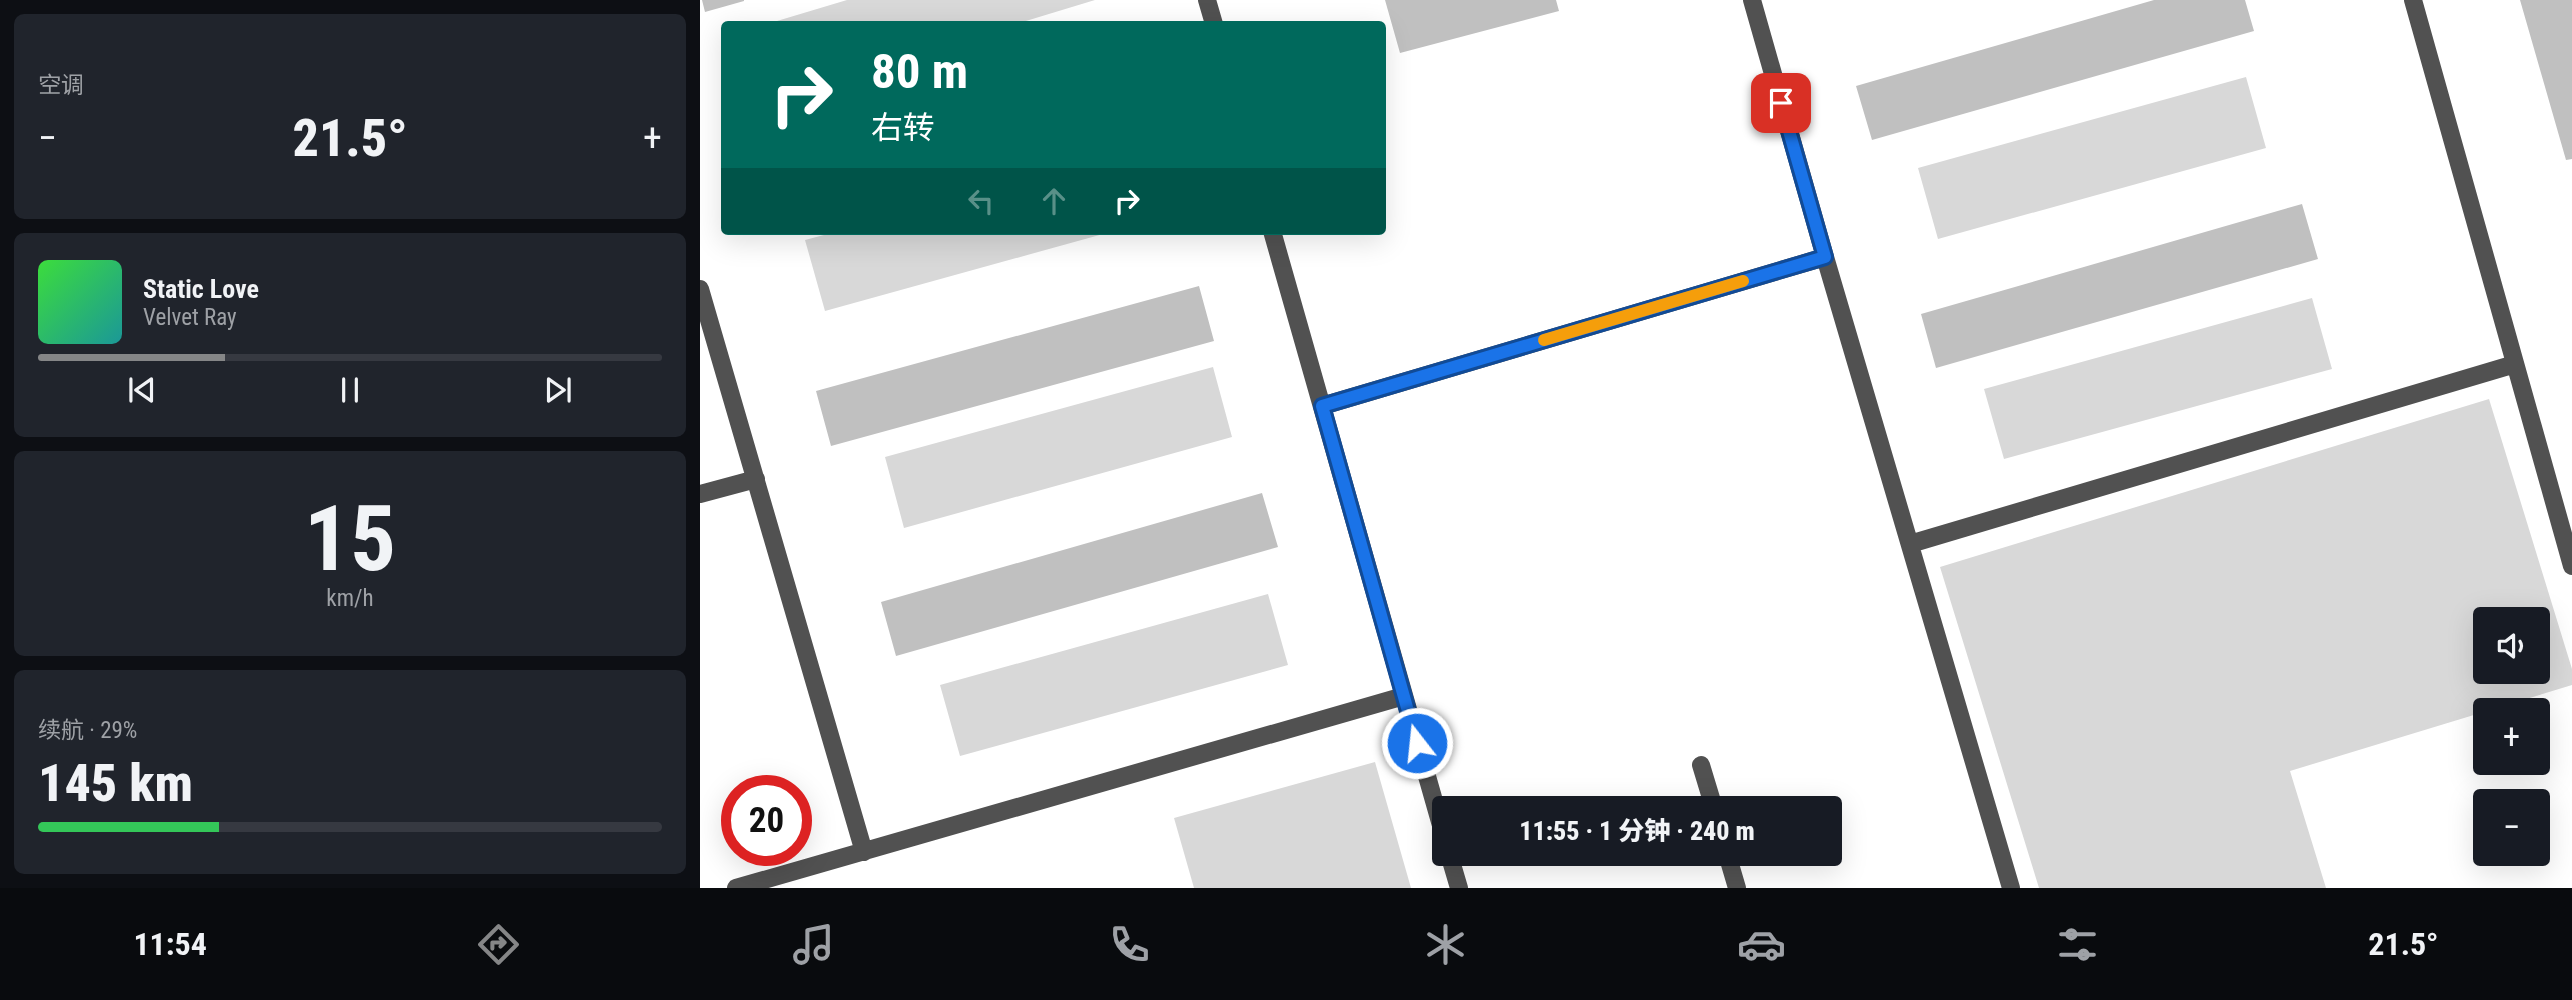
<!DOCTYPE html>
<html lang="zh">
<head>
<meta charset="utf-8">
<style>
  body { margin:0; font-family:"Roboto Condensed","Noto Sans SC",sans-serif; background:#20242c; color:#f1f3f6; height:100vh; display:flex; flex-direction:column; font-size:26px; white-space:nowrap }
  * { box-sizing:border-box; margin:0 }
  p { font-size:23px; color:#9ea1a6 }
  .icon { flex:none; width:38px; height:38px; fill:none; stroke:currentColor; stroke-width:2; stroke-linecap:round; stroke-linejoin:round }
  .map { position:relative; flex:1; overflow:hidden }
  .drawer { display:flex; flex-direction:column; gap:14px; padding:14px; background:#0d0f14; width:700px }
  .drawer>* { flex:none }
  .banner { position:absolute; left:21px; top:21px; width:665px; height:214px; border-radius:7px; box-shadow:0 7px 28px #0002; background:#00695c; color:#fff; overflow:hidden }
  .tools { position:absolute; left:1773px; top:607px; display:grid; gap:14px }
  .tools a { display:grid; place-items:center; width:77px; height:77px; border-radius:7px; background:#171b24; box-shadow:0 7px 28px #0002; font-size:35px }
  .speed { position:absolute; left:21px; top:775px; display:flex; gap:14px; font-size:35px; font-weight:700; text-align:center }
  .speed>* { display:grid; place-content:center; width:91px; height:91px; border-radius:50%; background:#171b24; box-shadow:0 7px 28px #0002; line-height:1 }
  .speed .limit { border:10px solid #d22; background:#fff; color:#111 }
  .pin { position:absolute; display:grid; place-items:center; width:60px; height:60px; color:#fff; margin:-30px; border-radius:14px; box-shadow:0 4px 10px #0006 }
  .me { position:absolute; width:77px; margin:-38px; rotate:344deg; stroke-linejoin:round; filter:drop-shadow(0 0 5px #0008) }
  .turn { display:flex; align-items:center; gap:24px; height:147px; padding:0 35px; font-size:32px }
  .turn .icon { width:91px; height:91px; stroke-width:2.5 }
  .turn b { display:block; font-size:49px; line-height:60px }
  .lanes { display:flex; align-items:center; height:66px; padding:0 35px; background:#0003; justify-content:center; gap:35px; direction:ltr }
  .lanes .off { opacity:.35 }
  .big { font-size:52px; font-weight:800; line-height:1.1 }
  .drawer .tile { flex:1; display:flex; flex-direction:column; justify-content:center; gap:10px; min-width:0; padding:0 24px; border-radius:10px; background:#20242c }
  .drawer .dial { align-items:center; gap:0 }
  .dial b { font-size:91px; line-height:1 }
  .song { display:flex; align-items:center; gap:21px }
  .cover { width:84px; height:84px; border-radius:10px; background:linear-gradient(135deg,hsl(120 70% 55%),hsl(180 70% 35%)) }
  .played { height:7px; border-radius:4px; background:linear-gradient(90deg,#858687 30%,#363941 30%) }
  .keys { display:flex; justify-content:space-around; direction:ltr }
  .heat { display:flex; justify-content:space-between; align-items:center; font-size:38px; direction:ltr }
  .charge { height:10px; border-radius:5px; background:linear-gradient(90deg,#34c759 29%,#363941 0) }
  .trip { position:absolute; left:732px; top:796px; width:410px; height:70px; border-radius:7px; background:#171b24; box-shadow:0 7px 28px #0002; font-weight:800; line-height:70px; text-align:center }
  .menu { display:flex; height:112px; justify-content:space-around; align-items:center; background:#090b0e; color:#9ea1a6 }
  .menu .icon { width:49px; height:49px }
  .menu .active { color:#858687 }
  .menu b { font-size:32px; color:#f1f3f6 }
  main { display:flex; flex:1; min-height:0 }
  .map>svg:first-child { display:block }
  .green { fill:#d8d8d8; fill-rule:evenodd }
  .building { fill:#c0c0c0 }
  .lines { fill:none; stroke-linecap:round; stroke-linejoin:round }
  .minor { stroke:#515151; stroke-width:18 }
  .route-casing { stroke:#114b97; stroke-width:18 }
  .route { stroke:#1a73e8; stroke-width:12 }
  .slow { stroke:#f59e0b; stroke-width:12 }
</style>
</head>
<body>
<main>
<section class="drawer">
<div class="tile"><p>空调</p>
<div class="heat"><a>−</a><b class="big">21.5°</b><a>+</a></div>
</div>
<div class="tile">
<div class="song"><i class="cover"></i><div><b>Static Love</b><p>Velvet Ray</p></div></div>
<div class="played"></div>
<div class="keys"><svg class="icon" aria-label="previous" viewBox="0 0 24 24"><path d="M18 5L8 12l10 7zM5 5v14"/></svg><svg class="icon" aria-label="pause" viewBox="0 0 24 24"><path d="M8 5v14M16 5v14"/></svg><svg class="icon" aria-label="next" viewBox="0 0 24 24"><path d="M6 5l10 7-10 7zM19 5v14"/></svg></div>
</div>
<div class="tile dial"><b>15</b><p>km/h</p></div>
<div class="tile"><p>续航 · 29%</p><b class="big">145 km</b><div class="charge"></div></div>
</section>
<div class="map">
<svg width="1872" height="888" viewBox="0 0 1872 888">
  <rect width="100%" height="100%" fill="#fff"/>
  <!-- green -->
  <path class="green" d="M 147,0 L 395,0 L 316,24 L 67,24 Z
    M 1546,77 L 1566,148 L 1238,239 L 1218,168 Z
    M 139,231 L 414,231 L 125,311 L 105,240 Z
    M 1612,298 L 1632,369 L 1304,459 L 1284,389 Z
    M 513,367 L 532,437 L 204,528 L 185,457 Z
    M 1789,399 L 1872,669 L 1872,685 L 1590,771 L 1626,888 L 1339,888 L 1240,567 ZM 1785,620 L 1838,620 L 1838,672 L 1785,672 Z
    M 568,594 L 588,665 L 260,756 L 240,685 Z
    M 675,762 L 711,888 L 494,888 L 474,818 Z"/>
  <!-- building -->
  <path class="building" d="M 2,0 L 44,0 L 44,1 L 5,12 Z
    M 685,0 L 856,0 L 859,11 L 700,53 Z
    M 1454,0 L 1545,0 L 1554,31 L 1172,140 L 1156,86 Z
    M 1820,0 L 1872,0 L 1872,159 L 1866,160 Z
    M 1602,204 L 1618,259 L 1236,368 L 1221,314 Z
    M 499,286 L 514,341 L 131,446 L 116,391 Z
    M 562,493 L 578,547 L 196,656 L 181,602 Z"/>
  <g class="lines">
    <!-- minor -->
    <path class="minor" d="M 507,0 L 514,24
      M 1052,0 L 1125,257 L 1311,888
      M 1713,0 L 1872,566
      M 572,231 L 744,836
      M 0,289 L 164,852
      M 622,406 L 1125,257
      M 0,494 L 56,479
      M 1210,544 L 1815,364
      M 1001,765 L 1014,808
      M 749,854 L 759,888
      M 1027,854 L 1037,888
      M 36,888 L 704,696"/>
  </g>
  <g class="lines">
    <defs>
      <path id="route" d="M 717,743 L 622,406 L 1125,257 L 1081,103"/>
    </defs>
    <!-- route casing -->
    <use href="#route" class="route-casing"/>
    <!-- route -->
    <use href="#route" class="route"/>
    <!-- slow -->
    <path class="slow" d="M 844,340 L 1043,281"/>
  </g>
</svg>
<div class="tools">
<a><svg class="icon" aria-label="sound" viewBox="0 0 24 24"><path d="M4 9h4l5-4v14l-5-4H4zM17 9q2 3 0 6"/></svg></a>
<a>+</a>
<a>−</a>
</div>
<div class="speed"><div class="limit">20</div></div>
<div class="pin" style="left:1081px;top:103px;background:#d93025"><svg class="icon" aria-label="arrive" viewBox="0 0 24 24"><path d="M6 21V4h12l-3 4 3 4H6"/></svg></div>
<svg class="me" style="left:717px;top:743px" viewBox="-20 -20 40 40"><circle r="17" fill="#1a73e8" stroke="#fff" stroke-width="3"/><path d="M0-11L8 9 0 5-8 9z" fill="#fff"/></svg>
<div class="trip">11:55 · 1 分钟 · 240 m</div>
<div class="banner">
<div class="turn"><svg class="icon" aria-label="right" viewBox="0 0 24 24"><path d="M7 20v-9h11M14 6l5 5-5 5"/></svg><div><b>80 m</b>右转</div></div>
<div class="lanes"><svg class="icon off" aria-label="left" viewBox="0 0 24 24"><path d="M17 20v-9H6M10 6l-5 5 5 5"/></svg><svg class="icon off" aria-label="ahead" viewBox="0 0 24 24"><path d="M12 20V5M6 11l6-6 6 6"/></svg><svg class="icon" aria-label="right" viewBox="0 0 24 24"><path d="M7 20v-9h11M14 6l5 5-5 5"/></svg></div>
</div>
</div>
</main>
<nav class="menu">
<b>11:54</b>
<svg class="icon active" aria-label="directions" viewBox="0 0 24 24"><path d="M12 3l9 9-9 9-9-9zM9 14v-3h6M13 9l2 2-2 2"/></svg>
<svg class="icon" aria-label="music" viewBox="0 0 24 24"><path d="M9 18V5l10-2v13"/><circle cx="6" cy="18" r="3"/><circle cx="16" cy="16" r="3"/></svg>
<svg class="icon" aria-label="phone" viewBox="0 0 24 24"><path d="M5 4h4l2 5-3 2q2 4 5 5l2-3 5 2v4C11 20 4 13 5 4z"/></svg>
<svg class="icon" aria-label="climate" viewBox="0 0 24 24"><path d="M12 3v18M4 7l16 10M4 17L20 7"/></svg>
<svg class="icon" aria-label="car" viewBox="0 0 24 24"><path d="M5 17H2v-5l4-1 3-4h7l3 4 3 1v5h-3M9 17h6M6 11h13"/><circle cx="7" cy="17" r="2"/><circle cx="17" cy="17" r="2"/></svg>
<svg class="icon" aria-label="filters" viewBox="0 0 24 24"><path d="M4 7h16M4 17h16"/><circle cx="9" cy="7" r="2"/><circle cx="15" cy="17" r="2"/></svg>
<b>21.5°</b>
</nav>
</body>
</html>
